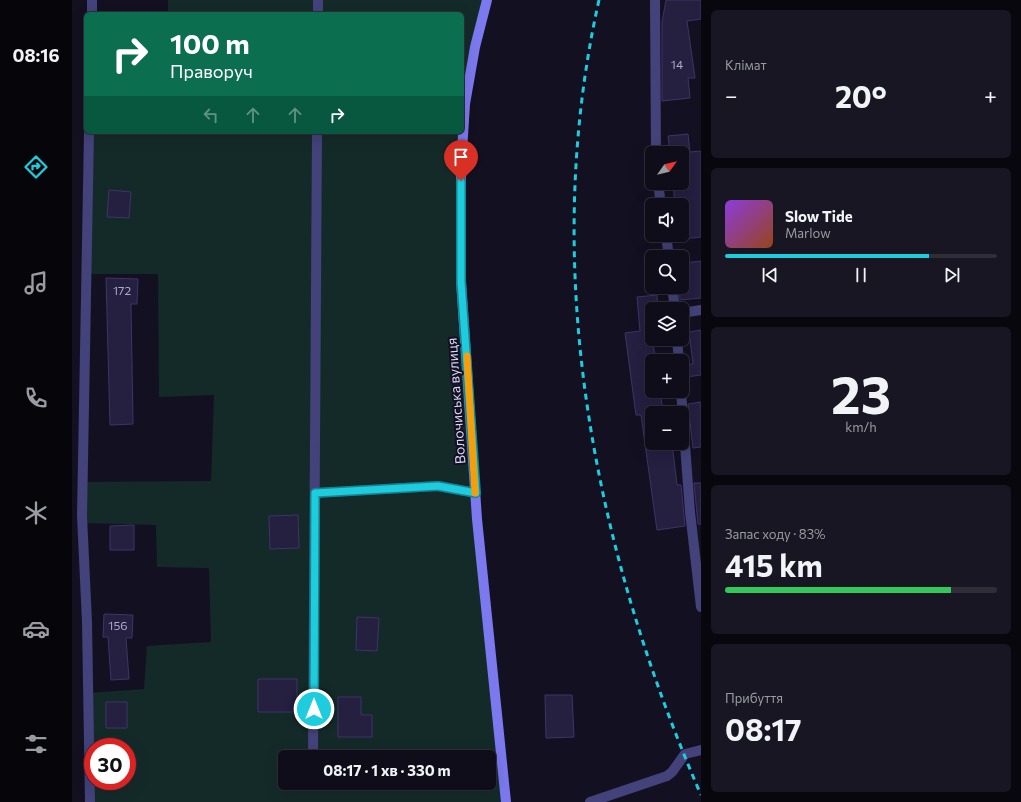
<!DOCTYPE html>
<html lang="uk">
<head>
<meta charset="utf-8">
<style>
  body { margin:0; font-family:Commissioner,sans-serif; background:#171622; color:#f1f3f6; height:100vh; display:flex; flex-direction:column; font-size:15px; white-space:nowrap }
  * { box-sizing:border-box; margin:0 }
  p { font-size:13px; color:#9b9ca2 }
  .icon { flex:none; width:22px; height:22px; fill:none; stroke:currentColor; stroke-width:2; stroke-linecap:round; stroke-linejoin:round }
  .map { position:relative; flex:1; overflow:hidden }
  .side { display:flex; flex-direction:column; gap:10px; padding:10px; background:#08070e; width:320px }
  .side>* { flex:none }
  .hud { position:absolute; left:12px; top:12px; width:380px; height:122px; border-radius:6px; box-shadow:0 4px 16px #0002,0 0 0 1px #2e2d38; background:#0b6e4f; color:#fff; overflow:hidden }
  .needle { width:26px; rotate:56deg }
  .buttons { position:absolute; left:573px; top:146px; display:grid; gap:8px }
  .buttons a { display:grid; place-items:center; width:44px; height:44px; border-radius:6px; background:#0e0d19; box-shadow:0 4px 16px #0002,0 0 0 1px #2e2d38; font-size:20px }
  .speed { position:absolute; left:12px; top:738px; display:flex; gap:8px; font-size:20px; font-weight:700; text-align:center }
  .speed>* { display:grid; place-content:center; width:52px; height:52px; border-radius:50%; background:#0e0d19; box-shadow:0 4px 16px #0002,0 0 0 1px #2e2d38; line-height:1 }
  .speed .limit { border:6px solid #d22; background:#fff; color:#111 }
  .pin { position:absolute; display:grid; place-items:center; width:34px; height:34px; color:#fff; margin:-41px -17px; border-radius:50% 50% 50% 0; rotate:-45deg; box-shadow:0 0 4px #0007 }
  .pin .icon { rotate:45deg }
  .me { position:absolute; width:44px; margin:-22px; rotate:0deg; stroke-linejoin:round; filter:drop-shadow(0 0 3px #0008) }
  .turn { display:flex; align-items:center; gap:14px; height:84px; padding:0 20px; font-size:18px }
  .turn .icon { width:52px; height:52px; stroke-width:2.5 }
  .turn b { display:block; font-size:28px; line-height:34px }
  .lanes { display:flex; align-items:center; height:38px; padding:0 20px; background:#0003; justify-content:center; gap:20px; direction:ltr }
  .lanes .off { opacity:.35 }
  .big { font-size:30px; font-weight:700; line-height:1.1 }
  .side .card { flex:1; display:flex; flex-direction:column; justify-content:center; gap:6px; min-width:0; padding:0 14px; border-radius:6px; background:#171622 }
  .side .dial { align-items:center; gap:0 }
  .dial b { font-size:52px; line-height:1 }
  .song { display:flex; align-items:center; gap:12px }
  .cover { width:48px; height:48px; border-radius:6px; background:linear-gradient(135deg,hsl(270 70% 55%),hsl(20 70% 35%)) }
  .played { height:4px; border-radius:2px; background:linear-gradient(90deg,#1dcdde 75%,#2e2d38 75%) }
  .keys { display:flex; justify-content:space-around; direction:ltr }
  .heat { display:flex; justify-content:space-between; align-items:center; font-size:22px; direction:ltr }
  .charge { height:6px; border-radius:3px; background:linear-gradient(90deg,#34c759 83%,#2e2d38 0) }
  .trip { position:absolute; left:206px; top:750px; width:218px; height:40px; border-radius:6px; background:#0e0d19; box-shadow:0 4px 16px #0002,0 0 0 1px #2e2d38; font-weight:700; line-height:40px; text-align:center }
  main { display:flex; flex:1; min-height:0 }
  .menu { display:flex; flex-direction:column; width:72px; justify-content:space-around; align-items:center; background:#06050a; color:#9b9ca2 }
  .menu .icon { width:28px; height:28px }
  .menu .selected { color:#1dcdde }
  .menu b { font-size:18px; color:#f1f3f6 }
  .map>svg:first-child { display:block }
  .green { fill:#142a29; fill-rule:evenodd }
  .building { fill:#251f40; stroke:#3e3468 }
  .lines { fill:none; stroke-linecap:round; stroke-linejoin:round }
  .minor { stroke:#43427a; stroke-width:10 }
  .secondary { stroke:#7b79ed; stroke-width:10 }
  .rail { stroke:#1dcdde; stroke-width:3; stroke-dasharray:6 5; stroke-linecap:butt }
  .route-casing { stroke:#138590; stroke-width:10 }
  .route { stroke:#1dcdde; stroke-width:7 }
  .slow { stroke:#f59e0b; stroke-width:7 }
  .labels { text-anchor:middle; stroke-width:4; stroke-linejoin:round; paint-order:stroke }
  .number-label { font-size:12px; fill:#ada8cc }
  .street-label { font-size:14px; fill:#dad6fa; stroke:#131121 }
</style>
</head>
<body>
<main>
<nav class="menu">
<b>08:16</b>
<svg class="icon selected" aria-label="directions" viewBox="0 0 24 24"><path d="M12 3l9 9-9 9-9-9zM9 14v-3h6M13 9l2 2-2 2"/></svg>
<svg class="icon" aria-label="music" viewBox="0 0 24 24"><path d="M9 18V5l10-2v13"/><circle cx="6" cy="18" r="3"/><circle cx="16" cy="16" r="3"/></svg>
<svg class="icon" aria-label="phone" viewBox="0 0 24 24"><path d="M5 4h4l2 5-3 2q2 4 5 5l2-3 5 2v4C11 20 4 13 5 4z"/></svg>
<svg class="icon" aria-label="climate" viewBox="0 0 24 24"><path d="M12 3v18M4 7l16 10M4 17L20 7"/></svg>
<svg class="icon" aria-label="car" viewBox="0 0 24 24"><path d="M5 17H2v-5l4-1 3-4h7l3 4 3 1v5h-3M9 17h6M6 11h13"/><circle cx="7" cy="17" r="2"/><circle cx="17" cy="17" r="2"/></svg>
<svg class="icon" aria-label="filters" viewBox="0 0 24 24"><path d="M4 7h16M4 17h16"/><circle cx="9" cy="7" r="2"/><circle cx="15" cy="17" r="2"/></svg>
</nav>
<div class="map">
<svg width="629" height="802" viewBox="0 0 629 802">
  <rect width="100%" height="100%" fill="#131121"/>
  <!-- green -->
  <path class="green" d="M 96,0 L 415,0 L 393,104 L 389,281 L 434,802 L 18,802 L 17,693 L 72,689 L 75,646 L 139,642 L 137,568 L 85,567 L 84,525 L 10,523 L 10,482 L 139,481 L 142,395 L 87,397 L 86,274 L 14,274 L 17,132 L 390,132 L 390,14 L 96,14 ZM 21,747 L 55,747 L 55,781 L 21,781 ZM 213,757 L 417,757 L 417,783 L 213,783 Z"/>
  <!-- building -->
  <path class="building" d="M 594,0 L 629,0 L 629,19 L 615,21 L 623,78 L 616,78 L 618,98 L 590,101 L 590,22 Z
    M 616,134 L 618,152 L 629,151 L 629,237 L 610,239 L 610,205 L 603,205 L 601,183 L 610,183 L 610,153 L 612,153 L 598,153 L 596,136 Z
    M 37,190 L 59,192 L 57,218 L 35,217 Z
    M 629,261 L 629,298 L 608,300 L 607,287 L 610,287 L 610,276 L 613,276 L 612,263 Z
    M 34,278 L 66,279 L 65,304 L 59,304 L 61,424 L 38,425 Z
    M 585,295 L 586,309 L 580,309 L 580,339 L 584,361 L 580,361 L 580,391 L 588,391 L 591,412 L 580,413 L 580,443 L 578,443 L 600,443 L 605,485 L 609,485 L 613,526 L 585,530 L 569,415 L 564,415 L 553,333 L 568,331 L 565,297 Z
    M 629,330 L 629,375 L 614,377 L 613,365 L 621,364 L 617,332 Z
    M 629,402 L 629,447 L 621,448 L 616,404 Z
    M 622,483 L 629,483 L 629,524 L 626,524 Z
    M 226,515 L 227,548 L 198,549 L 197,516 Z
    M 62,525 L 62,550 L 38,550 L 38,526 Z
    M 32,614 L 61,615 L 60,638 L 54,638 L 57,679 L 39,680 L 36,637 L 31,637 Z
    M 285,617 L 307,618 L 305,651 L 284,650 Z
    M 186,679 L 225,679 L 225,712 L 186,712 Z
    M 473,695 L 500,695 L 502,737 L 474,738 Z
    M 266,697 L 289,697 L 289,715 L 300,715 L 300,737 L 266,737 Z
    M 34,702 L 55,702 L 55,728 L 34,728 Z"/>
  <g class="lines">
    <!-- minor -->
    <path class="minor" d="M 583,0 L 584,153
      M 20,14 L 20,0
      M 246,14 L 246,0
      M 17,132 L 10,516 L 15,622 L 18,802
      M 586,183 L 589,205
      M 594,235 L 597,257
      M 600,287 L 603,309
      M 610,313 L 629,310
      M 605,339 L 607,361
      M 609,391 L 618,512 L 629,607
      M 243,493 L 366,486 L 404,493
      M 241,755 L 245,132
      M 518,802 L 595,776 L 600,772 L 613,754 L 629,750"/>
    <!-- secondary -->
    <path class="secondary" d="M 415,0 L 403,47 L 393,104 L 389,167 L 389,281 L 405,519 L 434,802"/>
    <!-- rail -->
    <path class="rail" d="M 527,0 C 467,268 521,546 629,795"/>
  </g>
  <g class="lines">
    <defs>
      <path id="route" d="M 242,709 L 243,493 L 366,486 L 404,493 L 389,281 L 389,181"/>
    </defs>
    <!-- route casing -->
    <use href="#route" class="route-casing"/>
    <!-- route -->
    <use href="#route" class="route"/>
    <!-- slow -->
    <path class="slow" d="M 395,356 L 403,493"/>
  </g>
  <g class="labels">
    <!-- number labels -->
    <g class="number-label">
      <text x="605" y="69">14</text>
      <text x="50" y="295">172</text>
      <text x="46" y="630">156</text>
    </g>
    <!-- street labels -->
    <g class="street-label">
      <text transform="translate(384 401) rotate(-94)" y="5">Волочиська вулиця</text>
    </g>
  </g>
</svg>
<div class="buttons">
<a><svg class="needle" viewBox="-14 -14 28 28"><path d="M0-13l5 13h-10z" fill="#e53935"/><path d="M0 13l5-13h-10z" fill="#9b9ca2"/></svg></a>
<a><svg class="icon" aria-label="sound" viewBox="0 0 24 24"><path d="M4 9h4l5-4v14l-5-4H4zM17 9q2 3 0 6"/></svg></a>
<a><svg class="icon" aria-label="search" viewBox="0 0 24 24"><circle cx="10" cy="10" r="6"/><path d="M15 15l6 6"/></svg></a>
<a><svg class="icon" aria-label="layers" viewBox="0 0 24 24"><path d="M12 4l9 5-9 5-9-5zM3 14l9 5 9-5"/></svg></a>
<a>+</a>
<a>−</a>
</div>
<div class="speed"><div class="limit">30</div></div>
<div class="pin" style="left:389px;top:181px;background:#d93025"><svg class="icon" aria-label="arrive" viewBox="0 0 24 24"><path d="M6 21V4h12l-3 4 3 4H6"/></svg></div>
<svg class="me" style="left:242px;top:709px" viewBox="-20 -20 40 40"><circle r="17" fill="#1dcdde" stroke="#fff" stroke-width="3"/><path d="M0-11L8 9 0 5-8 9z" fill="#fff"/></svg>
<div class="trip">08:17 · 1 хв · 330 m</div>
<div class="hud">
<div class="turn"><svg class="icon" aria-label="right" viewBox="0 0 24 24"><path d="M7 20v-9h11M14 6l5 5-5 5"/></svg><div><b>100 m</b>Праворуч</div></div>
<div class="lanes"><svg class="icon off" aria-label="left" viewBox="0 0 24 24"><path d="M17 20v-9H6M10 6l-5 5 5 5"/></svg><svg class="icon off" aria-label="ahead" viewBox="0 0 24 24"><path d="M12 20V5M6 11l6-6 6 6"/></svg><svg class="icon off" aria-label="ahead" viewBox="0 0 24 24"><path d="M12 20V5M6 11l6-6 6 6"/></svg><svg class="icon" aria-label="right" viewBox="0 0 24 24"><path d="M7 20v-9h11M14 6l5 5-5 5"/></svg></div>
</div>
</div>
<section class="side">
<div class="card"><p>Клімат</p>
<div class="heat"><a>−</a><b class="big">20°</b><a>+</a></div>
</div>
<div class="card">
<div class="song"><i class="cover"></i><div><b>Slow Tide</b><p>Marlow</p></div></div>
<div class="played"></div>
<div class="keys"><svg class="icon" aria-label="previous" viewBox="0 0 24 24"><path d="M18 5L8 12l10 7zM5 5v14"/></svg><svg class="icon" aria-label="pause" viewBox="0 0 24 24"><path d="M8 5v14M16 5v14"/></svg><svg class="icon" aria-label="next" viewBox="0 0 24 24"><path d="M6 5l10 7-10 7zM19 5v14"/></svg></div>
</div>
<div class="card dial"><b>23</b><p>km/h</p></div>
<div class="card"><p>Запас ходу · 83%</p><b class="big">415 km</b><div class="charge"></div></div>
<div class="card"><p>Прибуття</p><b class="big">08:17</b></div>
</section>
</main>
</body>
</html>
